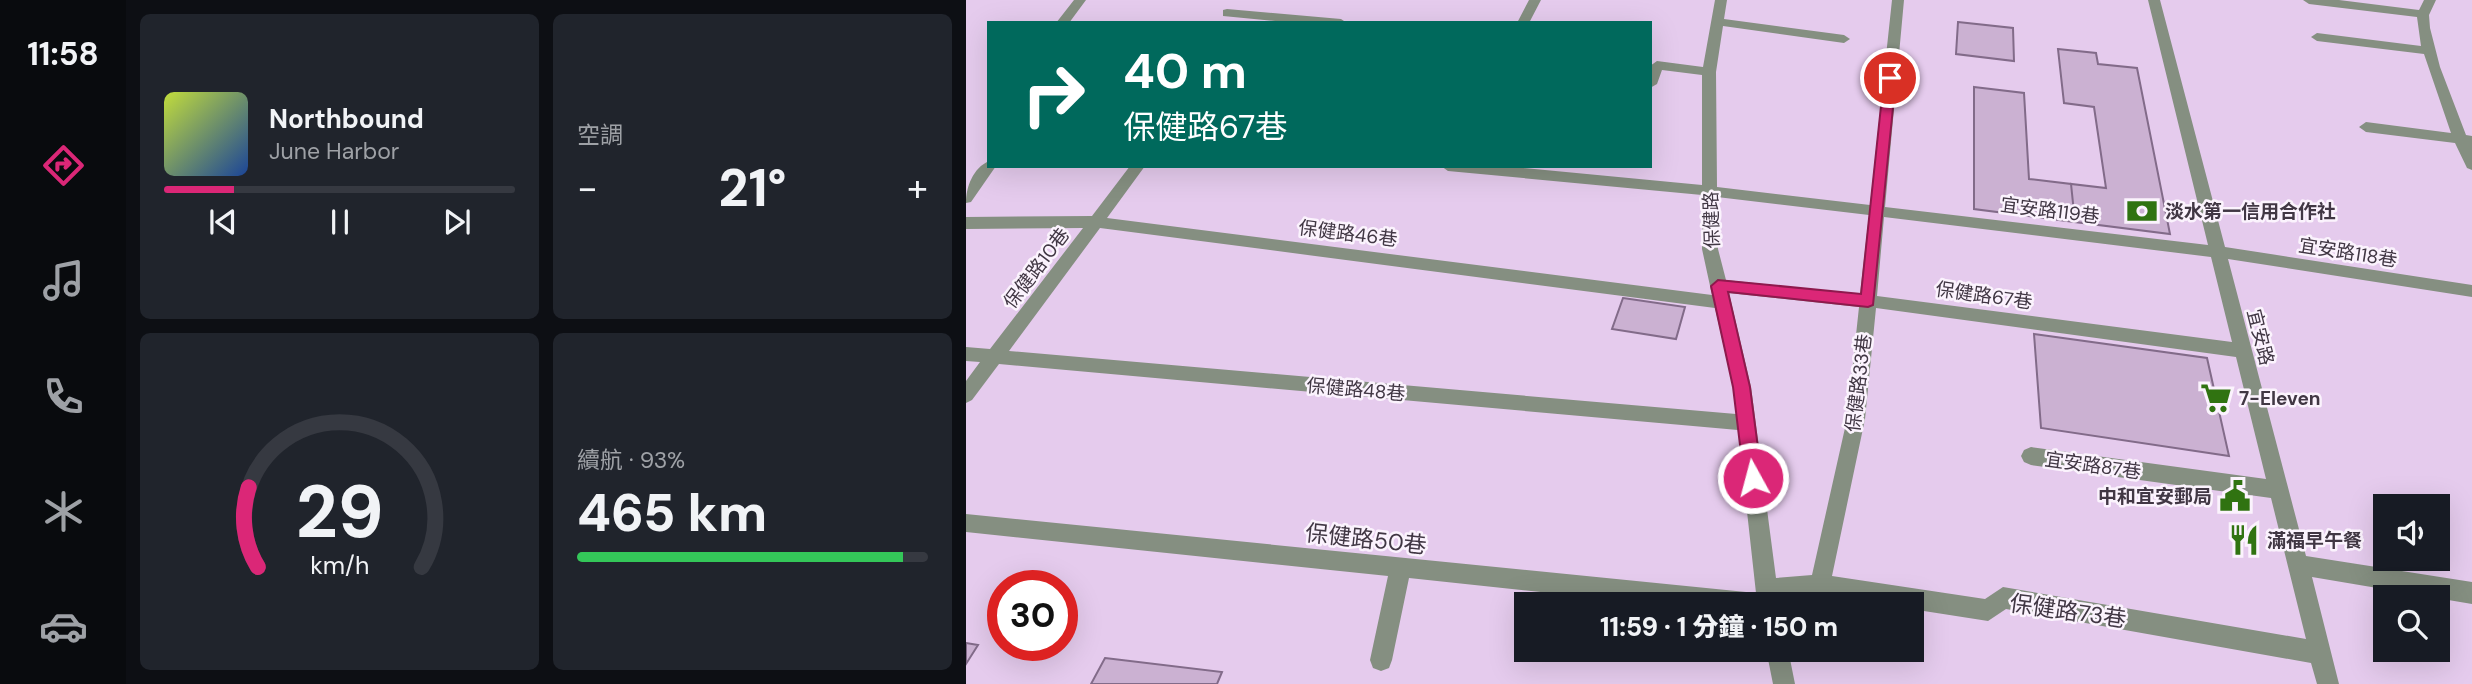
<!DOCTYPE html>
<html lang="zh-TW">
<head>
<meta charset="utf-8">
<style>
  body { margin:0; font-family:"DM Sans","Noto Sans TC",sans-serif; background:#20242c; color:#f1f3f6; height:100vh; display:flex; flex-direction:column; font-size:26px; white-space:nowrap }
  * { box-sizing:border-box; margin:0 }
  p { font-size:23px; color:#9ea1a6 }
  .icon { flex:none; width:38px; height:38px; fill:none; stroke:currentColor; stroke-width:2; stroke-linecap:round; stroke-linejoin:round }
  .map { position:relative; flex:1; overflow:hidden }
  .sheet { display:flex; flex-direction:column; gap:14px; padding:14px; background:#0d0f14; width:840px }
  .sheet>* { flex:none }
  .guide { position:absolute; left:21px; top:21px; width:665px; height:147px; border-radius:0px; box-shadow:0 7px 28px #0002; background:#00695c; color:#fff; overflow:hidden }
  .tools { position:absolute; left:1407px; top:494px; display:grid; gap:14px }
  .tools a { display:grid; place-items:center; width:77px; height:77px; border-radius:0px; background:#171b24; box-shadow:0 7px 28px #0002; font-size:35px }
  .speed { position:absolute; left:21px; top:570px; display:flex; gap:14px; font-size:35px; font-weight:700; text-align:center }
  .speed>* { display:grid; place-content:center; width:91px; height:91px; border-radius:50%; background:#171b24; box-shadow:0 7px 28px #0002; line-height:1 }
  .speed .limit { border:10px solid #d22; background:#fff; color:#111 }
  .pin { position:absolute; display:grid; place-items:center; width:60px; height:60px; color:#fff; margin:-30px; border:4px solid #fff; border-radius:50%; box-shadow:0 2px 7px #0007 }
  .me { position:absolute; width:77px; margin:-38px; rotate:353deg; stroke-linejoin:round; filter:drop-shadow(0 0 5px #0008) }
  .turn { display:flex; align-items:center; gap:24px; height:147px; padding:0 21px; font-size:32px }
  .turn .icon { width:91px; height:91px; stroke-width:2.5 }
  .turn b { display:block; font-size:49px; line-height:60px }
  .big { font-size:52px; font-weight:800; line-height:1.1 }
  .sheet .widget { flex:1; display:flex; flex-direction:column; justify-content:center; gap:10px; min-width:0; padding:0 24px; border-radius:10px; background:#20242c }
  .sheet .dial { align-items:center; gap:0 }
  .dial svg { height:182px; overflow:visible; fill:none; stroke:#363941; stroke-width:7; stroke-linecap:round; text-anchor:middle }
  .dial text { fill:#f1f3f6; stroke:none }
  .song { display:flex; align-items:center; gap:21px }
  .cover { width:84px; height:84px; border-radius:10px; background:linear-gradient(135deg,hsl(70 70% 55%),hsl(220 70% 35%)) }
  .played { height:7px; border-radius:4px; background:linear-gradient(90deg,#db2777 20%,#363941 20%) }
  .keys { display:flex; justify-content:space-around; direction:ltr }
  .heat { display:flex; justify-content:space-between; align-items:center; font-size:38px; direction:ltr }
  .charge { height:10px; border-radius:5px; background:linear-gradient(90deg,#34c759 93%,#363941 0) }
  .sheet .tiles { flex:1; display:grid; gap:14px; grid-template-columns:repeat(2,1fr) }
  .trip { position:absolute; left:548px; top:592px; width:410px; height:70px; border-radius:0px; background:#171b24; box-shadow:0 7px 28px #0002; font-weight:800; line-height:70px; text-align:center }
  main { display:flex; flex:1; min-height:0 }
  .tab-bar { display:flex; flex-direction:column; width:126px; justify-content:space-around; align-items:center; background:#090b0e; color:#9ea1a6 }
  .tab-bar .icon { width:49px; height:49px }
  .tab-bar .current { color:#db2777 }
  .tab-bar b { font-size:32px; color:#f1f3f6 }
  .map>svg:first-child { display:block }
  .building { fill:#cbb1d2; stroke:#826b89; stroke-width:2 }
  .lines { fill:none; stroke-linecap:round; stroke-linejoin:round }
  .minor { fill:#858f81; fill-rule:evenodd }
  .route { fill:#db2777; stroke:#8e194d; stroke-width:2 }
  .labels { text-anchor:middle; stroke-width:5; stroke-linejoin:round; paint-order:stroke }
  .street-label { font-size:19px; fill:#413744; stroke:#fbf3fd }
  .poi-label { font-size:19px; font-weight:bold; fill:#413744; stroke:#fbf3fd; text-anchor:start }
  .near-street-label { font-size:23px; fill:#413744; stroke:#fbf3fd }
</style>
</head>
<body>
<main>
<nav class="tab-bar">
<b>11:58</b>
<svg class="icon current" aria-label="directions" viewBox="0 0 24 24"><path d="M12 3l9 9-9 9-9-9zM9 14v-3h6M13 9l2 2-2 2"/></svg>
<svg class="icon" aria-label="music" viewBox="0 0 24 24"><path d="M9 18V5l10-2v13"/><circle cx="6" cy="18" r="3"/><circle cx="16" cy="16" r="3"/></svg>
<svg class="icon" aria-label="phone" viewBox="0 0 24 24"><path d="M5 4h4l2 5-3 2q2 4 5 5l2-3 5 2v4C11 20 4 13 5 4z"/></svg>
<svg class="icon" aria-label="climate" viewBox="0 0 24 24"><path d="M12 3v18M4 7l16 10M4 17L20 7"/></svg>
<svg class="icon" aria-label="car" viewBox="0 0 24 24"><path d="M5 17H2v-5l4-1 3-4h7l3 4 3 1v5h-3M9 17h6M6 11h13"/><circle cx="7" cy="17" r="2"/><circle cx="17" cy="17" r="2"/></svg>
</nav>
<section class="sheet">
<div class="tiles">
<div class="widget">
<div class="song"><i class="cover"></i><div><b>Northbound</b><p>June Harbor</p></div></div>
<div class="played"></div>
<div class="keys"><svg class="icon" aria-label="previous" viewBox="0 0 24 24"><path d="M18 5L8 12l10 7zM5 5v14"/></svg><svg class="icon" aria-label="pause" viewBox="0 0 24 24"><path d="M8 5v14M16 5v14"/></svg><svg class="icon" aria-label="next" viewBox="0 0 24 24"><path d="M6 5l10 7-10 7zM19 5v14"/></svg></div>
</div>
<div class="widget"><p>空調</p>
<div class="heat"><a>−</a><b class="big">21°</b><a>+</a></div>
</div>
<div class="widget dial"><svg viewBox="0 0 100 80">
<path d="M14 69A42 42 0 1 1 86 69"/>
<path d="M14 69A42 42 0 0 1 10 34" stroke="#db2777"/>
<text x="50" y="56" font-size="32" font-weight="700">29</text>
<text x="50" y="72" font-size="11">km/h</text>
</svg></div>
<div class="widget"><p>續航 · 93%</p><b class="big">465 km</b><div class="charge"></div></div>
</div>
</section>
<div class="map">
<svg width="1506" height="684" viewBox="0 0 1506 684">
  <rect width="100%" height="100%" fill="#e5cbed"/>
  <!-- building -->
  <path class="building" d="M 992,22 L 1047,28 L 1048,61 L 990,54 Z
    M 1092,49 L 1130,53 L 1132,64 L 1171,68 L 1204,234 L 1109,222 L 1105,184 L 1140,188 L 1128,107 L 1098,103 Z
    M 1008,87 L 1058,93 L 1063,179 L 1105,184 L 1109,222 L 1008,209 Z
    M 657,298 L 719,307 L 710,339 L 646,329 Z
    M 1068,334 L 1241,358 L 1263,456 L 1075,428 Z
    M 0,643 L 12,645 L 0,664 Z
    M 139,658 L 256,672 L 251,684 L 125,684 Z"/>
  <g class="lines">
    <!-- minor -->
    <path class="minor" d="M 108,0 L 120,0 L 103,23 L 90,23 Z
      M 563,0 L 575,0 L 563,23 L 551,23 Z
      M 749,0 L 761,0 L 758,19 L 878,35 L 884,39 L 878,43 L 757,26 L 750,72 L 751,187 L 904,205 L 926,0 L 938,0 L 919,207 L 1242,245 L 1182,0 L 1194,0 L 1259,247 L 1506,285 L 1506,297 L 1262,259 L 1340,556 L 1506,582 L 1506,604 L 1346,577 L 1373,684 L 1351,684 L 1345,663 L 1040,609 L 1022,621 L 945,609 L 945,604 L 909,604 L 854,595 L 813,599 L 811,604 L 688,604 L 443,578 L 426,660 L 423,668 L 415,671 L 407,668 L 404,660 L 422,576 L 0,532 L 0,514 L 790,593 L 772,430 L 33,364 L 6,400 L 0,403 L 0,381 L 14,362 L 0,361 L 0,347 L 24,349 L 117,228 L 0,229 L 0,217 L 126,216 L 164,166 L 179,166 L 141,218 L 746,295 L 736,249 L 736,195 L 482,171 L 475,166 L 537,166 L 736,185 L 736,75 L 696,70 L 691,84 L 684,88 L 684,66 L 691,61 L 737,67 ZM 751,197 L 903,215 L 894,294 L 760,280 L 752,249 ZM 918,217 L 1245,257 L 1266,342 L 911,296 ZM 134,228 L 749,308 L 767,387 L 770,414 L 43,351 ZM 763,293 L 893,307 L 881,419 L 846,575 L 810,578 L 785,387 ZM 910,308 L 1270,357 L 1300,479 L 1065,447 L 1058,450 L 1055,456 L 1058,462 L 1065,465 L 1305,498 L 1340,639 L 1037,587 L 1019,599 L 866,576 L 899,419 Z
      M 1337,0 L 1373,0 L 1453,10 L 1458,0 L 1470,0 L 1463,15 L 1464,28 L 1474,67 L 1500,135 L 1506,136 L 1506,170 L 1501,168 L 1489,143 L 1400,132 L 1393,127 L 1400,122 L 1485,133 L 1458,54 L 1351,41 L 1345,37 L 1351,33 L 1455,46 L 1451,17 L 1343,4 Z
      M 261,9 L 375,19 L 381,23 L 330,23 L 257,16 L 257,10 Z
      M 23,161 L 23,166 L 30,166 L 5,202 L 0,203 C 0,187 7,168 23,161 Z
      M 800,649 L 822,649 L 829,684 L 807,684 Z"/>
  </g>
  <!-- route -->
  <path class="route" d="M 924,74 L 930,78 L 907,305 L 902,307 L 762,292 L 784,387 L 796,478 L 793,484 L 787,486 L 781,484 L 778,478 L 767,387 L 745,286 L 752,280 L 895,294 L 918,78 Z"/>
  <!-- icons -->
  <defs>
    <symbol id="bank-bare" viewBox="-9 -9 18 18"><path d="M-6-4H6V4H-6ZM0-2.3a2.3 2.3 0 1 0 0 4.6a2.3 2.3 0 1 0 0-4.6Z" fill="#307311" stroke="#fbf3fd" stroke-width="2.5" paint-order="stroke"/></symbol>
    <symbol id="supermarket-bare" viewBox="-9 -9 18 18"><path d="M-6-5.5h2.5l.6 2H6L4.5 2H-2.5L-4.4-4H-6ZM-1.5 3.2a1.3 1.3 0 1 0 .1 0ZM3 3.2a1.3 1.3 0 1 0 .1 0Z" fill="#307311" stroke="#fbf3fd" stroke-width="2.5" paint-order="stroke"/></symbol>
    <symbol id="civic-bare" viewBox="-9 -9 18 18"><path d="M-.6-6.5H3V-4.5H.6V-3L4-1V1h2V6H-6V1h2V-1L-.6-3ZM-1.2 2.5V6h2.4V2.5Z" fill="#307311" stroke="#fbf3fd" stroke-width="2.5" paint-order="stroke"/></symbol>
    <symbol id="restaurant-bare" viewBox="-9 -9 18 18"><path d="M-5-6h1v4h1v-4h1v4h1v-4h1v5L-1.5 .5V6h-2V.5L-5-1ZM5-6V6H3V1.5H1.5Q1.5-4 5-6Z" fill="#307311" stroke="#fbf3fd" stroke-width="2.5" paint-order="stroke"/></symbol>
  </defs>
  <g fill-rule="evenodd">
    <use href="#bank-bare" x="1154" y="189" width="44" height="44"/>
    <use href="#supermarket-bare" x="1228" y="376" width="44" height="44"/>
    <use href="#civic-bare" x="1247" y="474" width="44" height="44"/>
    <use href="#restaurant-bare" x="1256" y="518" width="44" height="44"/>
  </g>
  <g class="labels">
    <!-- street labels -->
    <g class="street-label">
      <text transform="translate(1084 210) rotate(7)" y="7">宜安路119巷</text>
      <text transform="translate(745 220) rotate(-92)" y="7">保健路</text>
      <text transform="translate(382 233) rotate(7)" y="7">保健路46巷</text>
      <text transform="translate(1382 252) rotate(9)" y="7">宜安路118巷</text>
      <text transform="translate(70 268) rotate(-53)" y="7">保健路10巷</text>
      <text transform="translate(1018 295) rotate(8)" y="7">保健路67巷</text>
      <text transform="translate(1295 337) rotate(76)" y="7">宜安路</text>
      <text transform="translate(892 383) rotate(-83)" y="7">保健路33巷</text>
      <text transform="translate(390 389) rotate(5)" y="7">保健路48巷</text>
      <text transform="translate(1127 465) rotate(8)" y="7">宜安路87巷</text>
    </g>
    <!-- poi labels -->
    <g class="poi-label">
      <text x="1199" y="218">淡水第一信用合作社</text>
      <text x="1273" y="405">7-Eleven</text>
      <text x="1246" y="503" text-anchor="end">中和宜安郵局</text>
      <text x="1301" y="547">滿福早午餐</text>
    </g>
    <!-- near-street labels -->
    <g class="near-street-label">
      <text transform="translate(400 539) rotate(6)" y="8">保健路50巷</text>
      <text transform="translate(1102 611) rotate(8)" y="8">保健路73巷</text>
    </g>
  </g>
</svg>
<div class="tools">
<a><svg class="icon" aria-label="sound" viewBox="0 0 24 24"><path d="M4 9h4l5-4v14l-5-4H4zM17 9q2 3 0 6"/></svg></a>
<a><svg class="icon" aria-label="search" viewBox="0 0 24 24"><circle cx="10" cy="10" r="6"/><path d="M15 15l6 6"/></svg></a>
</div>
<div class="speed"><div class="limit">30</div></div>
<div class="pin" style="left:924px;top:78px;background:#d93025"><svg class="icon" aria-label="arrive" viewBox="0 0 24 24"><path d="M6 21V4h12l-3 4 3 4H6"/></svg></div>
<svg class="me" style="left:787px;top:478px" viewBox="-20 -20 40 40"><circle r="17" fill="#db2777" stroke="#fff" stroke-width="3"/><path d="M0-11L8 9 0 5-8 9z" fill="#fff"/></svg>
<div class="trip">11:59 · 1 分鐘 · 150 m</div>
<div class="guide">
<div class="turn"><svg class="icon" aria-label="right" viewBox="0 0 24 24"><path d="M7 20v-9h11M14 6l5 5-5 5"/></svg><div><b>40 m</b>保健路67巷</div></div>
</div>
</div>
</main>
</body>
</html>
